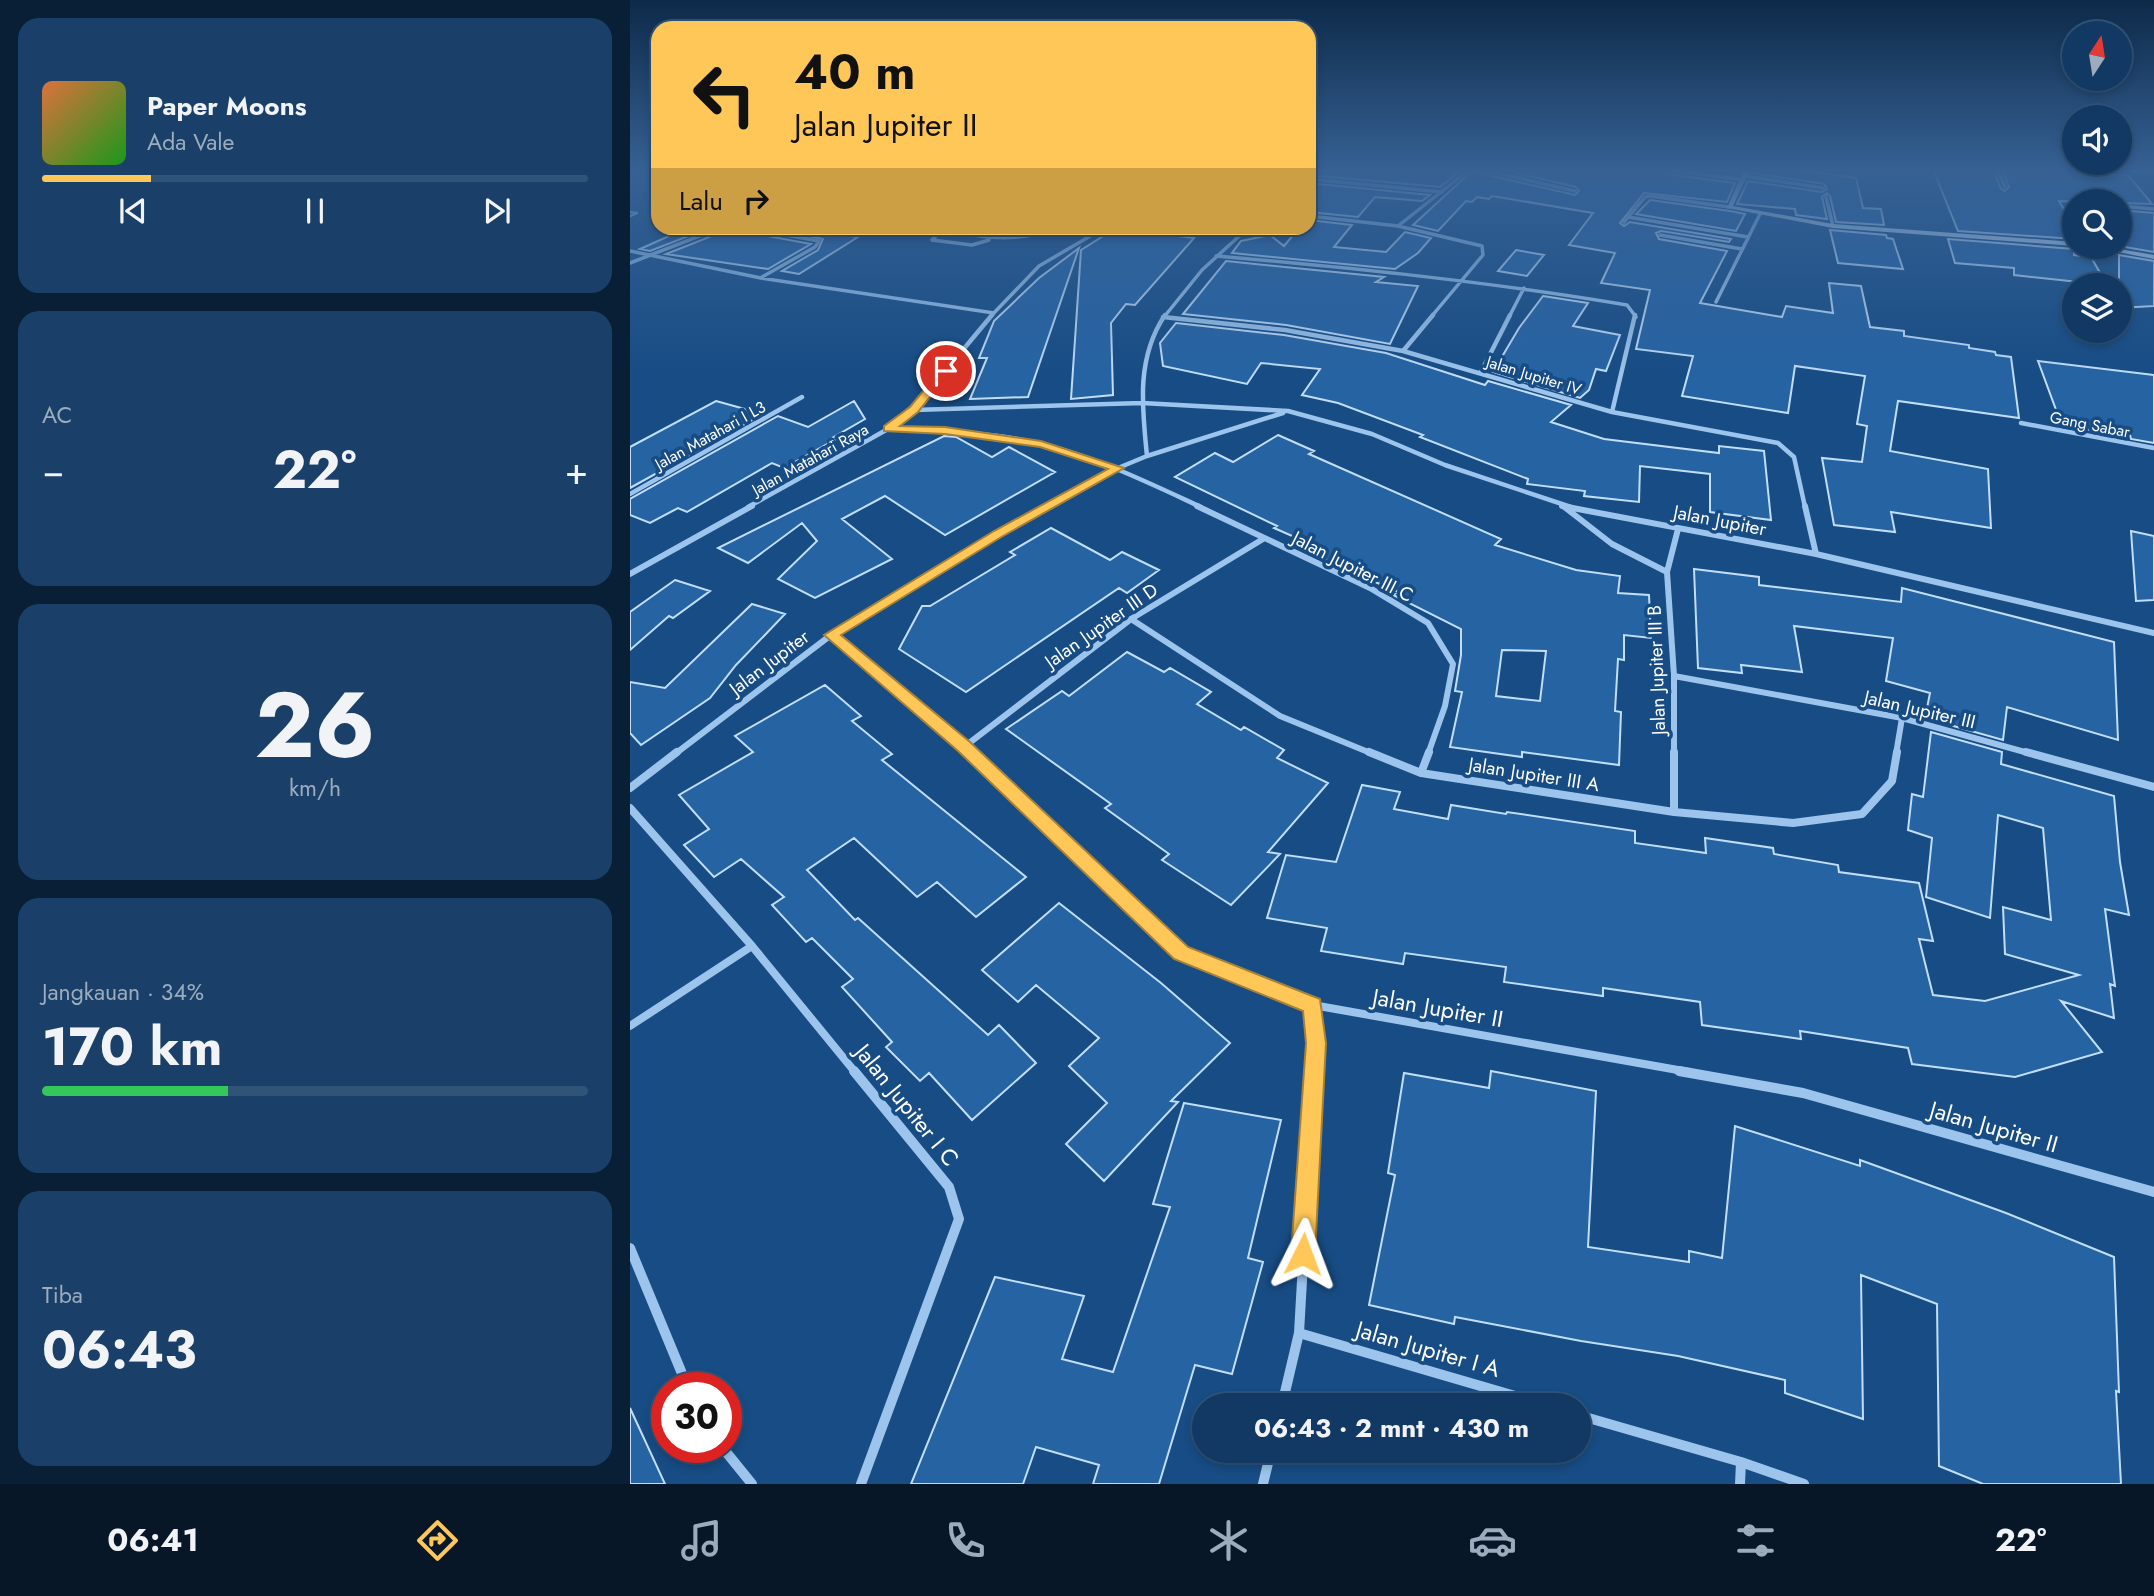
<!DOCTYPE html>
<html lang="id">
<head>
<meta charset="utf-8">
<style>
  body { margin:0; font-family:Jost,sans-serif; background:#1a4069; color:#f1f3f6; height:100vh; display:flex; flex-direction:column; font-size:26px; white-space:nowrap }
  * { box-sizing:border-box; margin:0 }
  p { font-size:23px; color:#9cacbe }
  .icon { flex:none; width:38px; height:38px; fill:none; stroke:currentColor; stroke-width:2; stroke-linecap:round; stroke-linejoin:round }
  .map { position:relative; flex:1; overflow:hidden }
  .panel { display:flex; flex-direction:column; gap:18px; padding:18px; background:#091f36; width:630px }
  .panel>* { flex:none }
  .hud { position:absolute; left:21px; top:21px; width:665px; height:214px; border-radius:21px; box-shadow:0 4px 10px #0003,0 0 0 2px #305378; background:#ffc757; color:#111; overflow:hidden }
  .needle { width:46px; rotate:12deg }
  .buttons { position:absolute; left:1432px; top:21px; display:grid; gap:14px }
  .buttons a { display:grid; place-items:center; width:70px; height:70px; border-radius:50%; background:#113963; box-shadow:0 4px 10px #0003,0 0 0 2px #305378; font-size:35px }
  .speed { position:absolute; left:21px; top:1372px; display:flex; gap:14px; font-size:35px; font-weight:700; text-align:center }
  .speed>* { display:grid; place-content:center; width:91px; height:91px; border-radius:50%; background:#113963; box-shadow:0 4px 10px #0003,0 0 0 2px #305378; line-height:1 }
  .speed .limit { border:10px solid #d22; background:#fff; color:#111 }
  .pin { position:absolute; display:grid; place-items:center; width:60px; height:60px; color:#fff; margin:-30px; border:4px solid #fff; border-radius:50%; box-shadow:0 2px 7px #0007 }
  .me { position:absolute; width:77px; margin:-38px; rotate:3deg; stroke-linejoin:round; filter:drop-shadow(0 0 5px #0008) }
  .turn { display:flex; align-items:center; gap:24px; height:147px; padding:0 28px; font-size:32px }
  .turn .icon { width:91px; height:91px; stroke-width:2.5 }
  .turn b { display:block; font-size:49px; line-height:60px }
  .then { display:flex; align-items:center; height:66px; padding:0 28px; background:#0003; gap:14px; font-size:26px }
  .big { font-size:52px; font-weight:700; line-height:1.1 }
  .panel .tile { flex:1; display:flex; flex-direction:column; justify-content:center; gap:10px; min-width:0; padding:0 24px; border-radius:21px; background:#1a4069 }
  .panel .dial { align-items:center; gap:0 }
  .dial b { font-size:91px; line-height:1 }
  .song { display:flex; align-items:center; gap:21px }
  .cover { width:84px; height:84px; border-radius:10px; background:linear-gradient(135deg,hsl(20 70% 55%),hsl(120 70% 35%)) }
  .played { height:7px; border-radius:4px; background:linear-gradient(90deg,#ffc757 20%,#305378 20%) }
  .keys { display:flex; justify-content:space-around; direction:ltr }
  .heat { display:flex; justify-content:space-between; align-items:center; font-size:38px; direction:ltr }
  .charge { height:10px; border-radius:5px; background:linear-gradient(90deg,#34c759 34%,#305378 0) }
  .trip { position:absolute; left:562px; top:1393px; width:399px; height:70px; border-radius:35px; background:#113963; box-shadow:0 4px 10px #0003,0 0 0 2px #305378; font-weight:700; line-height:70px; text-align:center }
  .dock { display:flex; height:112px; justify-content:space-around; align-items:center; background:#071728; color:#9cacbe }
  .dock .icon { width:49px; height:49px }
  .dock .selected { color:#ffc757 }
  .dock b { font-size:32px; color:#f1f3f6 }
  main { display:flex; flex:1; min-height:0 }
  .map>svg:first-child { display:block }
  .building { fill:#2663a3; stroke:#c1ddf9; stroke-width:2; fill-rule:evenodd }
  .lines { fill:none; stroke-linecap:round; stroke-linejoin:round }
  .lane { stroke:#9cc4ec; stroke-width:2.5 }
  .street-far4 { stroke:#9cc4ec; stroke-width:3.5 }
  .street-far3 { stroke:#9cc4ec; stroke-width:4.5 }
  .street-far2 { stroke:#9cc4ec; stroke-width:6 }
  .street-far1 { stroke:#9cc4ec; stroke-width:8 }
  .street { stroke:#9cc4ec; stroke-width:10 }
  .secondary { fill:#c8e0f9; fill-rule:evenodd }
  .route { fill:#ffc757; stroke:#a68139; stroke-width:2 }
  .labels { text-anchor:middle; stroke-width:7; stroke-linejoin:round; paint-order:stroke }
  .far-street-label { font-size:16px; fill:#fff; stroke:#174c84 }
  .street-label { font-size:19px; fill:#fff; stroke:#174c84 }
  .near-street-label { font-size:23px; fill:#fff; stroke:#174c84 }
</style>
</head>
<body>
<main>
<section class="panel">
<div class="tile">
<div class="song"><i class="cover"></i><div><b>Paper Moons</b><p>Ada Vale</p></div></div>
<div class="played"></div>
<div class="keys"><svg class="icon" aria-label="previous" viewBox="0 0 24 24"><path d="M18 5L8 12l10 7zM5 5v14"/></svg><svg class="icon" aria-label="pause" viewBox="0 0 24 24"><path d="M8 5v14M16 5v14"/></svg><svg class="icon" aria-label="next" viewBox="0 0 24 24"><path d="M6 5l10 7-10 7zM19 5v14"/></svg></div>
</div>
<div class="tile"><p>AC</p>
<div class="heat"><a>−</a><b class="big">22°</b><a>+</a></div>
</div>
<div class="tile dial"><b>26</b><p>km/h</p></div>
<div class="tile"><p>Jangkauan · 34%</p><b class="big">170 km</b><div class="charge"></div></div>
<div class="tile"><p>Tiba</p><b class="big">06:43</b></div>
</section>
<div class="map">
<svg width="1524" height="1484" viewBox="0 0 1524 1484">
  <rect width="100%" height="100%" fill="#174c84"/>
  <!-- building -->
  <path class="building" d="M 679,169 L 833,169 L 810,187 L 679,175 Z
    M 844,169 L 849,173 L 945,195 L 949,191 L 946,187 L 870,169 L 1034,169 L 1037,174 L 1105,183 L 1097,202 L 1014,193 L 990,223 L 994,226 L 1000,222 L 1101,239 L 1099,242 L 1031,231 L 1026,233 L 1029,239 L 1097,251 L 1070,303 L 1152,317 L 1156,306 L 1203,313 L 1199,283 L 1231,286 L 1240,327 L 1274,331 L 1274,336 L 1339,345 L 1339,348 L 1365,352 L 1366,355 L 1381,357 L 1389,418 L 1268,401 L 1260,451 L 1358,469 L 1361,528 L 1261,512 L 1265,532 L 1204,525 L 1192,458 L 1232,462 L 1237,426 L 1227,424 L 1235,376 L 1165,366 L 1158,413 L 1052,396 L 1063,356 L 1006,349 L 1020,290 L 971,283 L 985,253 L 939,245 L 963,213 L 862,196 L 859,199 L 847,197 L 842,202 L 836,201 L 808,231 L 783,225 Z
    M 1122,169 L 1159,169 L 1226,178 L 1233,208 L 1251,209 L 1254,225 L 1206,222 L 1200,196 L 1197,193 L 1192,197 L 1197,219 L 1166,215 L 1165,209 L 1107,204 L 1118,181 L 1192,192 L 1197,189 L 1194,184 L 1121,173 Z
    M 1303,169 L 1363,169 L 1371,189 L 1375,191 L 1379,187 L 1372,169 L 1454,169 L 1458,173 L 1498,175 L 1522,204 L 1429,201 L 1444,227 L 1444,239 L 1328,231 Z
    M 679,183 L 800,195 L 792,201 L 745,197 L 728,217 L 679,212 Z
    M 1020,200 L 1100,211 L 1115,214 L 1106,231 L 1006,214 Z
    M 1489,210 L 1524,213 L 1524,252 L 1489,246 Z
    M 679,220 L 722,225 L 704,247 L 756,252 L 775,232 L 801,238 L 788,253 L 765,269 L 602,253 L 611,241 L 640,235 L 654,246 L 669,228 L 679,228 Z
    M 57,228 L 79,228 L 20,251 L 10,249 Z
    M 94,228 L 113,228 L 116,232 L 181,244 L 138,269 L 36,254 L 92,232 Z
    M 139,228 L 223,228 L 212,235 L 228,237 L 169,274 L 152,271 L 188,250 L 193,239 Z
    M 486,228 L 564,238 L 505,305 L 496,304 L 481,323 L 483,395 L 441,399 L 451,250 Z
    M 1200,230 L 1256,235 L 1257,238 L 1263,239 L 1273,269 L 1208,263 Z
    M 1318,239 L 1444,249 L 1444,255 L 1461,257 L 1477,285 L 1384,275 L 1384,268 L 1325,263 Z
    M 449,248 L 398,397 L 340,399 L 357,358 L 349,358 L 364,321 L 409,278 Z
    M 886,250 L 914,255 L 897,276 L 868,271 Z
    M 1489,255 L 1524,261 L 1524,306 L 1489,308 Z
    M 596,261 L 754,277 L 746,282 L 788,286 L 760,344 L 656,325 L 553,314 Z
    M 913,296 L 958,303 L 943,326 L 990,335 L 976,371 L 966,369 L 959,390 L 950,398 L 863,372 L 889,328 Z
    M 546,323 L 654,335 L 756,353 L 855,385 L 858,381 L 941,405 L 921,422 L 974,439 L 1089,453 L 1089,446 L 1134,451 L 1141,520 L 1080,512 L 1080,474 L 1010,466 L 1009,502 L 954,496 L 955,491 L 897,484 L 898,479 L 790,437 L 793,435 L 708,403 L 672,395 L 690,369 L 631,363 L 617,384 L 533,366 L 530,343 Z
    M 1408,361 L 1524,375 L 1524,443 L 1501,439 L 1500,435 L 1432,426 Z
    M 86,401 L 133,414 L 0,488 L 0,447 Z
    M 224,401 L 235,419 L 204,437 L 208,438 L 154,468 L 142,463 L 57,512 L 48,508 L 20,523 L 0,515 L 0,499 L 148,416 L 178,427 Z
    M 648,435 L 684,451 L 679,454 L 871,539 L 865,545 L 946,570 L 990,576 L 988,593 L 1019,595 L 1021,638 L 994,635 L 994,660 L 988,659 L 985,711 L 991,712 L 989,765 L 892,752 L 892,757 L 820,747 L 832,692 L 825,691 L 831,655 L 831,629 L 763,595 L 768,592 L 677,552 L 685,546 L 644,528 L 647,526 L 545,477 L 585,453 L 603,462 ZM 872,650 L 916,651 L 910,701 L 866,696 Z
    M 314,436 L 326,437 L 362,457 L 379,447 L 425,472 L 315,535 L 255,496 L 212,519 L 262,559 L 185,598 L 148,579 L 187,541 L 172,523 L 118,563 L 88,548 Z
    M 421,528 L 480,560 L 492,552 L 529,570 L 497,593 L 489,588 L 336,692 L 269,649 L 292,606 L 300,606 L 385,555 L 380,552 Z
    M 1501,531 L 1524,536 L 1524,600 L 1506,601 Z
    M 1064,569 L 1129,577 L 1129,585 L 1271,602 L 1272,588 L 1484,642 L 1488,740 L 1377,707 L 1373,740 L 1302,720 L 1303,710 L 1297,708 L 1300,693 L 1256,681 L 1263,638 L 1164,626 L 1172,672 L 1111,665 L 1112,673 L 1068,668 Z
    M 45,580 L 80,591 L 43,618 L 39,616 L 0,650 L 0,612 Z
    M 122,604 L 155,614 L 106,665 L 80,698 L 11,745 L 0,733 L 0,682 L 35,688 Z
    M 497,652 L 534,672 L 540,668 L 581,692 L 567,704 L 611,730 L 614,727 L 654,750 L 647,758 L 698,783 L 638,852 L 650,854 L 601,905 L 532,860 L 539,854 L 475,808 L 481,804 L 376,729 L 432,691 L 439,696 Z
    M 195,685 L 231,716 L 222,721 L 262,754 L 252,760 L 396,877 L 346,917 L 307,882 L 287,897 L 224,838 L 177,870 L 225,920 L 228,918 L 358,1035 L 369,1025 L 406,1063 L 342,1120 L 299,1073 L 290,1081 L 256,1047 L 262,1042 L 212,987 L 223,979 L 182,938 L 176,942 L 142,905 L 154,897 L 111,859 L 84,877 L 54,845 L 79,829 L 49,795 L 123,752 L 105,736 Z
    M 1301,732 L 1372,752 L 1371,764 L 1484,796 L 1490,862 L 1499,915 L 1475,909 L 1485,986 L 1480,984 L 1484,1018 L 1431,1001 L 1472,1052 L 1385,1077 L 1282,1064 L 1278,1048 L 1170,1031 L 1171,1039 L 1072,1025 L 1070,1002 L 973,988 L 973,996 L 874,982 L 876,967 L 775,953 L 773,964 L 691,951 L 697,928 L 637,918 L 656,855 L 706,862 L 732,785 L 770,792 L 764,809 L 818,819 L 821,805 L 876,814 L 877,812 L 1005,831 L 1005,843 L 1076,853 L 1075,838 L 1143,848 L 1144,854 L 1208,865 L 1209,872 L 1289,883 L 1303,941 L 1289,939 L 1303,995 L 1355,1001 L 1449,975 L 1375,954 L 1373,907 L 1421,920 L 1413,828 L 1368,815 L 1360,918 L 1296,897 L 1302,838 L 1278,830 L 1282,794 L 1293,797 Z
    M 429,903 L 531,983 L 600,1043 L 541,1101 L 548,1102 L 474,1181 L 436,1144 L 477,1103 L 439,1066 L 469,1038 L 406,985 L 388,1002 L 352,970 Z
    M 861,1071 L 966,1091 L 958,1247 L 1059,1262 L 1059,1251 L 1092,1258 L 1105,1126 L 1230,1166 L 1230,1160 L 1376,1213 L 1484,1257 L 1489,1392 L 1486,1391 L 1491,1484 L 1353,1484 L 1309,1466 L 1307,1304 L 1231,1275 L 1233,1419 L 1155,1393 L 1155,1380 L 1048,1356 L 951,1341 L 825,1317 L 824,1324 L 739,1305 L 765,1175 L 758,1173 L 774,1073 L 859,1088 Z
    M 554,1103 L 651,1120 L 618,1258 L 633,1262 L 602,1374 L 565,1365 L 529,1484 L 463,1484 L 469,1465 L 406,1447 L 393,1484 L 281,1484 L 365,1277 L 454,1296 L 432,1359 L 483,1372 L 540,1207 L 523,1204 Z
    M 0,1408 L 35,1484 L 0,1484 Z"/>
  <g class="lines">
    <!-- lane -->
    <path class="lane" d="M 0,212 L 7,213 L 0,216"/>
    <!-- street-far4 -->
    <path class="street-far4" d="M 850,169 L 945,191
      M 1367,169 L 1375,187
      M 1458,169 L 1524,172
      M 1038,170 L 1114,180
      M 1115,176 L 1193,188
      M 679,179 L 812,192
      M 1196,197 L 1203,226
      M 1489,206 L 1524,209
      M 679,216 L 768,226 L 852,246 L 853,255 L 801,317
      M 998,217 L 1118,237
      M 994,222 L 1015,197 L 1020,196 L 1099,207
      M 768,226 L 840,169
      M 117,228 L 189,241 L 185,247 L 132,277
      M 315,228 L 312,230 C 356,238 385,243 428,228
      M 312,230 L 302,240 L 342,245 L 359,240
      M 1030,235 L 1112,249
      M 0,251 L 131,278 L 364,313
      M 586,256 C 724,268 861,282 997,305 L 1006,317
      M 0,263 L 90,228
      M 1086,302 L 1130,214
      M 360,317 L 409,266 L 474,228
      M 534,317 L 572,270 L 618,228
      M 879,317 L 894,288"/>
    <!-- street-far3 -->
    <path class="street-far3" d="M 533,317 L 655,330 L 773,351 L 982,412 L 1148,443 L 1164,457 L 1175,507
      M 773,351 L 803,315
      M 851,372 L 880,315
      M 284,410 L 512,403 L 658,411 L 742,434 L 815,465 L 941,507
      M 982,412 L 1005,315
      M 1391,423 L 1524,448
      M 258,429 C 309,431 363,432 412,444 C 468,458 519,483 571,507
      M 517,456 C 512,407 506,358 535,315
      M 0,494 L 172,397
      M 118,507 L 258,429 L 297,393 L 362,315
      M 415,507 L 488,468 L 517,456 L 653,413"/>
    <!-- street-far2 -->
    <path class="street-far2" d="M 567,506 L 740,588 L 798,623 L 823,664 L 815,706 L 798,754
      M 932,506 L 1186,554 L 1524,633
      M 933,506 L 982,544 L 1037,572
      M 1175,506 L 1186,554
      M 0,574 L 122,506
      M 501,619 L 650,716 L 743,754
      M 201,635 L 341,754
      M 1044,676 L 1272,718 L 1402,754
      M 334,747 L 501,619 L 633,539
      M 45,754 L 201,635 L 368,533 L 418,506
      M 1044,754 L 1044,676 L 1037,572 L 1048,529
      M 1266,754 L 1272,718"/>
    <!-- street-far1 -->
    <path class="street-far1" d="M 339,752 L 551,953 L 683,1005 L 1059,1072
      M 739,752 L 791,773 L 1044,812 L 1163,823 L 1232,814 L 1262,781 L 1267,752
      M 1044,752 L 1044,812
      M 1396,752 L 1524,787
      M 791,773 L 799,752
      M 0,788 L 47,752
      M 0,808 L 122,946 L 225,1072
      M 683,1005 L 686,1043 L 684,1072
      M 0,1026 L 122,946"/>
    <!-- street -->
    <path class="street" d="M 224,1071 L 319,1187 L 329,1219 L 231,1484
      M 1049,1071 L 1173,1093 L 1524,1192
      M 0,1248 L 58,1388
      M 669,1333 L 916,1405
      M 652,1405 L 669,1333 L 684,1071
      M 948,1415 L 1111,1462 L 1174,1484
      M 92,1447 L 122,1484
      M 633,1484 L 641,1451
      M 1110,1484 L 1111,1462"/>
    <!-- secondary -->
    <path class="secondary" d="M 1114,169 L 1120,169 L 1103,206 L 1203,224 L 1444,242 L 1444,246 L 1203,228 L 1097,208 Z
      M 1462,247 L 1478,247 L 1524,255 L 1524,259 Z"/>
  </g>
  <!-- sky -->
  <linearGradient id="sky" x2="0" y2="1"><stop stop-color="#0d2a49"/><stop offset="0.45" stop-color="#366194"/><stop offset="1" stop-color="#366194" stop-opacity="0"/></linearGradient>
  <rect width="1524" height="377" fill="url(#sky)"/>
  <!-- route -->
  <path class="route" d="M 312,368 L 321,371 L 288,412 L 270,426 L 315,427 L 411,441 L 494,468 L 373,536 L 211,635 L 340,742 L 558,947 L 690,999 L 696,1043 L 685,1254 L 682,1262 L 673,1266 L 665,1262 L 661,1254 L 676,1043 L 673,1011 L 544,959 L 328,751 L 194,635 L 364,531 L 478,469 L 410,447 L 315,434 L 254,431 L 254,426 L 280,407 Z"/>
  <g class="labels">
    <!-- far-street labels -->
    <g class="far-street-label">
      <text transform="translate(904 375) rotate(17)" y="6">Jalan Jupiter IV</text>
      <text transform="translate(1460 424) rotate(11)" y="6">Gang Sabar</text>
      <text transform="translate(80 435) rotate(-29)" y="6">Jalan Matahari I L3</text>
      <text transform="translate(180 459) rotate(-29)" y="6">Jalan Matahari Raya</text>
    </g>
    <!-- street labels -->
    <g class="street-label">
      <text transform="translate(1090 520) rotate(11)" y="7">Jalan Jupiter</text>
      <text transform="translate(723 566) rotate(27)" y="7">Jalan Jupiter III C</text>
      <text transform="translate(471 625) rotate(-35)" y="7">Jalan Jupiter III D</text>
      <text transform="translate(139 662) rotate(-37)" y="7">Jalan Jupiter</text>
      <text transform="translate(1026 670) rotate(-92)" y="7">Jalan Jupiter III B</text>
      <text transform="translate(1290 709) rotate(13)" y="7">Jalan Jupiter III</text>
      <text transform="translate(904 774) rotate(9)" y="7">Jalan Jupiter III A</text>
    </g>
    <!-- near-street labels -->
    <g class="near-street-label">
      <text transform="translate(808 1008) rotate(10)" y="8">Jalan Jupiter II</text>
      <text transform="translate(277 1105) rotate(51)" y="8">Jalan Jupiter I C</text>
      <text transform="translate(1364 1127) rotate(16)" y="8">Jalan Jupiter II</text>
      <text transform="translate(798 1349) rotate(16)" y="8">Jalan Jupiter I A</text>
    </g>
  </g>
</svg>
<div class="buttons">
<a><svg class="needle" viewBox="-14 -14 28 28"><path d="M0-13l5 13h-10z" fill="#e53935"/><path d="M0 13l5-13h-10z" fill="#9cacbe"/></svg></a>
<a><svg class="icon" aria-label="sound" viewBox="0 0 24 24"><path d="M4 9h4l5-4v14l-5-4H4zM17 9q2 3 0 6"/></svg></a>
<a><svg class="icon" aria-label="search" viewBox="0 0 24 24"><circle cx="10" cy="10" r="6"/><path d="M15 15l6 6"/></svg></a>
<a><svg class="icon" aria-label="layers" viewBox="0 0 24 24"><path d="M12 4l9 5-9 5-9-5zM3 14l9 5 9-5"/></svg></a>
</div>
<div class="speed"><div class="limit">30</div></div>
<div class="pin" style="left:316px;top:371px;background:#d93025"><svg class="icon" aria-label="arrive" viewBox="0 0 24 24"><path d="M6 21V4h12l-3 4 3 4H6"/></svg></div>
<svg class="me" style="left:673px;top:1254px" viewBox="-20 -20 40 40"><path d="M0-17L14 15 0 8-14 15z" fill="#ffc757" stroke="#fff" stroke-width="4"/></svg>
<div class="trip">06:43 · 2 mnt · 430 m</div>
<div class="hud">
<div class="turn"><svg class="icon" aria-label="left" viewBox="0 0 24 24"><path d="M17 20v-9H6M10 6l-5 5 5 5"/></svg><div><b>40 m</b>Jalan Jupiter II</div></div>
<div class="then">Lalu<svg class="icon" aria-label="right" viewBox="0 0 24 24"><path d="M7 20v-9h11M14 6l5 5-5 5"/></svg></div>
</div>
</div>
</main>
<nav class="dock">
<b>06:41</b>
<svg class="icon selected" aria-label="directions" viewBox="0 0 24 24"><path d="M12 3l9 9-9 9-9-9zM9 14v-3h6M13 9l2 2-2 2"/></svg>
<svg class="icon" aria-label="music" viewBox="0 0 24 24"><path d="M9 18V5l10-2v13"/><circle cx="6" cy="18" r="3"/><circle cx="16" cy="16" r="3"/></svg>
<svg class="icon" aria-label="phone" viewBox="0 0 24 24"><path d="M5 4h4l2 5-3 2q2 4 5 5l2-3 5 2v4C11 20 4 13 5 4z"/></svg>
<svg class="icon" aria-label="climate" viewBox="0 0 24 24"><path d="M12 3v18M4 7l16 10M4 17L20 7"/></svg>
<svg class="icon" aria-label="car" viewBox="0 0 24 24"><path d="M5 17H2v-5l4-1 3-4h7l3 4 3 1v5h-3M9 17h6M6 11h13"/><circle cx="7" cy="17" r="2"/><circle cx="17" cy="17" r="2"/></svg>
<svg class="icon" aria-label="filters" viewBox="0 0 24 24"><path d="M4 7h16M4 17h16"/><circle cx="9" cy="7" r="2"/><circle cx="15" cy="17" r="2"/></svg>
<b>22°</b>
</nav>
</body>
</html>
